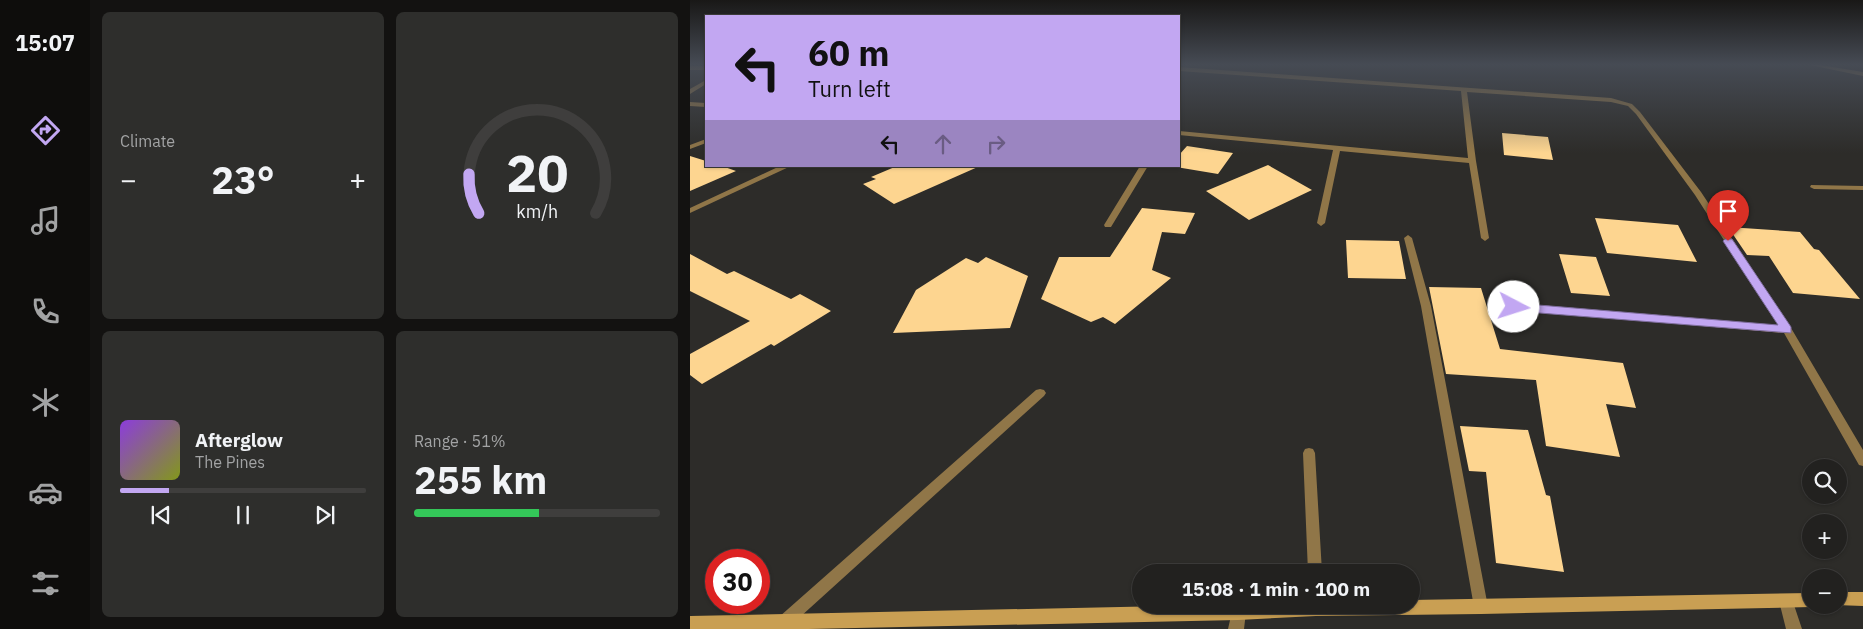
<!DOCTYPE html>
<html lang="en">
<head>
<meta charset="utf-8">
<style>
  body { margin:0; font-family:"IBM Plex Sans",sans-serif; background:#2e2e2c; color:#f1f3f6; height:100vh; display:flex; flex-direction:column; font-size:19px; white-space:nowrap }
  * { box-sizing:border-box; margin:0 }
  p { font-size:16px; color:#a2a3a4 }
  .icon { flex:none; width:28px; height:28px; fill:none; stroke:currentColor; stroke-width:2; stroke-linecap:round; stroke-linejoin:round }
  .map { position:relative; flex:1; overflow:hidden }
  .sheet { display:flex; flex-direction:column; gap:12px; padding:12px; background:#131211; width:600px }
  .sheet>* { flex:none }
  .banner { position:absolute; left:15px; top:15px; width:475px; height:152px; border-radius:0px; box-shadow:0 1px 4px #0004,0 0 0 1px #3f3e3d; background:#c2a7f2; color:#111; overflow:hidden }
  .controls { position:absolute; left:1112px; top:459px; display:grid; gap:10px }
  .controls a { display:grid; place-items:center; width:45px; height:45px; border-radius:50%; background:#22211f; box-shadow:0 1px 4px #0004,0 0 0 1px #3f3e3d; font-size:25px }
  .speed { position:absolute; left:15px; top:549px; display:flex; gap:10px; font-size:25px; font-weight:700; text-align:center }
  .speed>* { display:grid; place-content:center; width:65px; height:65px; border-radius:50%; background:#22211f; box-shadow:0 1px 4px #0004,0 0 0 1px #3f3e3d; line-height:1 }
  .speed .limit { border:8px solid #d22; background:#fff; color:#111 }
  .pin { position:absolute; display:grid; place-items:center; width:42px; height:42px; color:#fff; margin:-51px -21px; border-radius:50% 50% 50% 0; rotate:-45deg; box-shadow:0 0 5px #0007 }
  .pin .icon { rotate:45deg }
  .me { position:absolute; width:55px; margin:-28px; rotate:95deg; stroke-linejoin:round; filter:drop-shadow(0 0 4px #0008) }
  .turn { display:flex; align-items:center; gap:18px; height:105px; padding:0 20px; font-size:22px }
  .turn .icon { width:65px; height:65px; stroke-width:2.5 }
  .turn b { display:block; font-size:35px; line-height:42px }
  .lanes { display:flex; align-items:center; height:48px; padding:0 20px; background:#0003; justify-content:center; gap:25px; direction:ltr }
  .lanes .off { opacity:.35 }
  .big { font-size:38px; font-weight:700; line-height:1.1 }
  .sheet .card { flex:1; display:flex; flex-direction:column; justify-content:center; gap:8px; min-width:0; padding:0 18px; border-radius:8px; background:#2e2e2c }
  .sheet .dial { align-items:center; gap:0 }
  .dial svg { height:130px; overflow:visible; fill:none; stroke:#3f3e3d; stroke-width:7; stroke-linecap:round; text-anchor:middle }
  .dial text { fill:#f1f3f6; stroke:none }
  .song { display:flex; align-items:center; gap:15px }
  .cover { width:60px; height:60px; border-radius:8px; background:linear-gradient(135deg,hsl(270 70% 55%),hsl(70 70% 35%)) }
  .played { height:5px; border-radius:2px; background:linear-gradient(90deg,#c2a7f2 20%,#3f3e3d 20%) }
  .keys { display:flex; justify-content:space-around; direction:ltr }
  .heat { display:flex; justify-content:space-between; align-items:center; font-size:28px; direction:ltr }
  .charge { height:8px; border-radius:4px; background:linear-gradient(90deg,#34c759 51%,#3f3e3d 0) }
  .sheet .tiles { flex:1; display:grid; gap:12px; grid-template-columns:repeat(2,1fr) }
  .trip { position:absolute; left:442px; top:564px; width:288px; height:50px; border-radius:25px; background:#22211f; box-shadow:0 1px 4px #0004,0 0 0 1px #3f3e3d; font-weight:700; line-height:50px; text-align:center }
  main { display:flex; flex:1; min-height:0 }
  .tab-bar { display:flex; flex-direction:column; width:90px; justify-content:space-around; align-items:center; background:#0e0d0c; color:#a2a3a4 }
  .tab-bar .icon { width:35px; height:35px }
  .tab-bar .on { color:#c2a7f2 }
  .tab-bar b { font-size:22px; color:#f1f3f6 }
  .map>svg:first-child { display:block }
  .building { fill:#fdd590 }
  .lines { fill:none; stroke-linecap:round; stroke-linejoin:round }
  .service { fill:#907648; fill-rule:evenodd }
  .minor { fill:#907648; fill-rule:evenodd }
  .secondary { fill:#c99f53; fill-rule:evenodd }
  .route { fill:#c2a7f2; stroke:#7e6d9d }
</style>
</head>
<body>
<main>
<nav class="tab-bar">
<b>15:07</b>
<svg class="icon on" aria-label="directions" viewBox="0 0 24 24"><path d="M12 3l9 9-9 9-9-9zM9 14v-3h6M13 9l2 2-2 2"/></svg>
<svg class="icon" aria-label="music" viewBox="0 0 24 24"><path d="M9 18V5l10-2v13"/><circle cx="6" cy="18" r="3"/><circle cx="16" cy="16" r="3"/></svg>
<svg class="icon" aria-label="phone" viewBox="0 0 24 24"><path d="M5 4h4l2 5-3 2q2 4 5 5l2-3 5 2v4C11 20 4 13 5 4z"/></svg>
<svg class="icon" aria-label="climate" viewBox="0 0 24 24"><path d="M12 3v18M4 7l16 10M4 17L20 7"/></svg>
<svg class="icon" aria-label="car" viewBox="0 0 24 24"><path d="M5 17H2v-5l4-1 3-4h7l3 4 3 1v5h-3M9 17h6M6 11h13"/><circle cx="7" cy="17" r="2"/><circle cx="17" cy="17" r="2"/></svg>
<svg class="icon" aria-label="filters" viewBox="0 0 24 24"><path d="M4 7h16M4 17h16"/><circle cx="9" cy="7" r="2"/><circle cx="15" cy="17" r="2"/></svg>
</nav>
<section class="sheet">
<div class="tiles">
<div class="card"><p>Climate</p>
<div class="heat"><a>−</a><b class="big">23°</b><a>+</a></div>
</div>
<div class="card dial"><svg viewBox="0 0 100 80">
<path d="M14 69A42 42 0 1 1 86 69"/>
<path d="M14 69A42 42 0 0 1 8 45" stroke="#c2a7f2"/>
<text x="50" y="56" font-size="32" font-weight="700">20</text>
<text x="50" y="72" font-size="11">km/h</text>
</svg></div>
<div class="card">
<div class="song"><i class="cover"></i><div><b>Afterglow</b><p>The Pines</p></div></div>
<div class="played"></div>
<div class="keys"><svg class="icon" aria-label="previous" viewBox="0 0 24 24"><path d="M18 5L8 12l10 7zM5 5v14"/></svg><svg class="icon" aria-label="pause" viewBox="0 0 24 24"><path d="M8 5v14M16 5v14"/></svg><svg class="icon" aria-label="next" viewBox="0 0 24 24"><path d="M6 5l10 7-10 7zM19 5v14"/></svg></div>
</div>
<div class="card"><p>Range · 51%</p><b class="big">255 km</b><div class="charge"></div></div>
</div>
</section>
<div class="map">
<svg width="1173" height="629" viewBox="0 0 1173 629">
  <rect width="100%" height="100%" fill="#2d2c29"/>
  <!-- building -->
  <path class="building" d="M 812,133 L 858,137 L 863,160 L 814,155 Z
    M 497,146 L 543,153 L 528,174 L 480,166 L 489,166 L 489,155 Z
    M 0,156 L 16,161 L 16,166 L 32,166 L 46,171 L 0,191 Z
    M 578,165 L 622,190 L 559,220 L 516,191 Z
    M 207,166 L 290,166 L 204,204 L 173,184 L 186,179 L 181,177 Z
    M 452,208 L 505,213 L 495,234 L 472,232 L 462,270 L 481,278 L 425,324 L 413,317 L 401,322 L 351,299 L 369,257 L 420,257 Z
    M 905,218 L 988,225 L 1007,262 L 917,253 Z
    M 1038,227 L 1110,232 L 1124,249 L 1129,250 L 1170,299 L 1103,293 L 1079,256 L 1057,255 Z
    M 656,240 L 709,241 L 716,279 L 658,278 Z
    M 0,254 L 37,274 L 44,271 L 101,299 L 110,294 L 141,311 L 84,346 L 81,344 L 12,384 L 0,375 L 0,354 L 60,321 L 0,291 Z
    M 869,254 L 906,257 L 920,296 L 881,293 Z
    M 296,257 L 338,276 L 320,328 L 203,333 L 226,290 L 276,258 L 288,263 Z
    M 739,287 L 791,288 L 810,349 L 933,363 L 946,408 L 916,404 L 930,457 L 856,446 L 846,380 L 756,374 Z
    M 770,426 L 838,430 L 856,495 L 860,496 L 874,572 L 806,563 L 796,472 L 779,471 Z"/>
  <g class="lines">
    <!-- service -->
    <path class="service" d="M 1120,65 L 1131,65 L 1173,72 L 1173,76 Z
      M 0,66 L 16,66 L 16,70 L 0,70 Z
      M 16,80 L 16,84 L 0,94 L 0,89 Z
      M 0,102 L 16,103 L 16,107 L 0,106 Z
      M 16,139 L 16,143 L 0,149 L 0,145 Z
      M 1121,185 L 1173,186 L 1173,190 L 1124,189 L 1120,187 Z
      M 1096,594 L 1101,596 L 1112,629 L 1096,629 L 1089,601 L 1091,596 Z
      M 547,605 L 553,607 L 556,612 L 554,629 L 538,629 L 543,607 Z"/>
    <!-- minor -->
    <path class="minor" d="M 489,67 L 921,98 L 942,104 L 950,112 L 1011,192 L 1101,328 L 1173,450 L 1173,466 L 1169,465 L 1094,333 L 820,309 L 818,307 L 820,305 L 823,304 L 1089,326 L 1005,195 L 946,114 L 938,106 L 921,102 L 777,92 L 786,161 L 799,238 L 795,241 L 791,238 L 779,163 L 650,151 L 635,223 L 631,226 L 627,223 L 643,150 L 489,135 L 489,131 L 778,158 L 771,91 L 489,71 Z
      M 90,166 L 101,166 L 0,213 L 0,208 Z
      M 450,166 L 458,166 L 421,227 L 415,227 L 414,225 Z
      M 718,235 L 722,238 L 741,306 L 798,607 L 796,612 L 791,614 L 786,612 L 784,607 L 731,306 L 714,238 Z
      M 350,389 L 354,390 L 356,393 L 354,396 L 99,627 L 95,629 L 89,627 L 86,622 L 89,617 L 346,390 Z
      M 619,448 L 623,449 L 625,453 L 632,572 L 618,572 L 613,453 L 615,449 Z"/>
    <!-- secondary -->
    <path class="secondary" d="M 1149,592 L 1173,592 L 1173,606 L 1146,605 L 1149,605 Z
      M 1121,593 L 1121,605 L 1126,605 L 1121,607 L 791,614 L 626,616 L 548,620 L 119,629 L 0,629 L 0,616 L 523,605 L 721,605 L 721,600 Z"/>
  </g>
  <!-- sky -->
  <linearGradient id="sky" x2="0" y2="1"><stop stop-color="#191817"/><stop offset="0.42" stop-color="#464b54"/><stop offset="1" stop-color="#464b54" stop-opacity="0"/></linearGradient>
  <rect width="1173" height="153" fill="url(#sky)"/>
  <!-- route -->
  <path class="route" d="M 1035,239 L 1042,239 L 1101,327 L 1101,333 L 824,311 L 818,307 L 824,303 L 1088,325 L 1033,241 Z"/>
</svg>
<div class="controls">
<a><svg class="icon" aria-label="search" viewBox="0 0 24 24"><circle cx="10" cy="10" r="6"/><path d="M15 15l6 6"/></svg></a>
<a>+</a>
<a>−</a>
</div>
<div class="speed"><div class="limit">30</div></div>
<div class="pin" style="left:1038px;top:241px;background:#d93025"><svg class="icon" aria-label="arrive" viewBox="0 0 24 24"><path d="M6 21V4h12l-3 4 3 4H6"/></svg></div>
<svg class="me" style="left:824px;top:307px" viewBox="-20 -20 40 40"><circle r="19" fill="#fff"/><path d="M0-13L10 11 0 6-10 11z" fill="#c2a7f2"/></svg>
<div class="trip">15:08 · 1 min · 100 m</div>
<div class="banner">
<div class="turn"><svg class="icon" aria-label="left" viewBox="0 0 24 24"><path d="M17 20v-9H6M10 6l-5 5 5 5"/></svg><div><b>60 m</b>Turn left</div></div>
<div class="lanes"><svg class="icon" aria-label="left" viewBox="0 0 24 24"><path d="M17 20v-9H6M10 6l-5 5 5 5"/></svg><svg class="icon off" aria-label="ahead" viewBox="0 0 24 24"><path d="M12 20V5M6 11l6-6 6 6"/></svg><svg class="icon off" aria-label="right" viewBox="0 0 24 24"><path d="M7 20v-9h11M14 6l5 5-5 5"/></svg></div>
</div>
</div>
</main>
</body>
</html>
